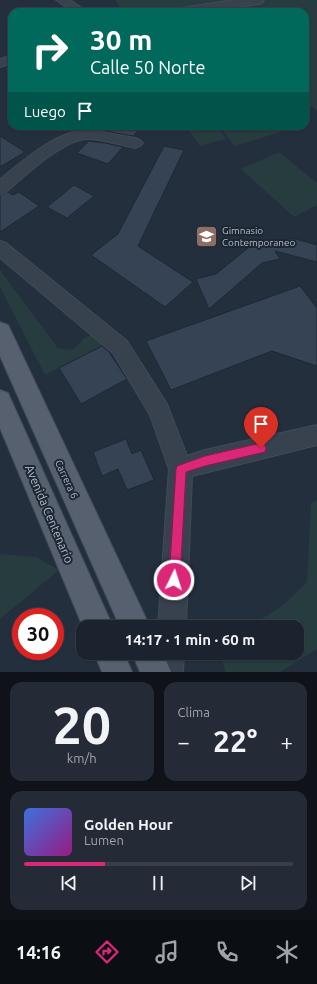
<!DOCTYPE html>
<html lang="es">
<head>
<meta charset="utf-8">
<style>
  body { margin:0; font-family:Ubuntu,sans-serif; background:#242b36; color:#f1f3f6; height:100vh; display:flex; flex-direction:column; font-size:15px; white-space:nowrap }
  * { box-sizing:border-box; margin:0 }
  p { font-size:13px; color:#a0a4aa }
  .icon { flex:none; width:22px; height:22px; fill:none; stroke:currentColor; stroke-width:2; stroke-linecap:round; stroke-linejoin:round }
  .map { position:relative; height:672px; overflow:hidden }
  .sheet { display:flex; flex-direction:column; gap:10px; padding:10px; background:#0f1319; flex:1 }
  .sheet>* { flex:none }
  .top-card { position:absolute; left:8px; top:8px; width:301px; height:122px; border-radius:12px; box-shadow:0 1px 3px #0004,0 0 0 1px #39404a; background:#00695c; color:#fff; overflow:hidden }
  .speed { position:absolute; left:12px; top:608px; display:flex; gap:8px; font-size:20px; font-weight:700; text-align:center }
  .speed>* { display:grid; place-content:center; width:52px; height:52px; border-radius:50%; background:#1b232e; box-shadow:0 1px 3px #0004,0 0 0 1px #39404a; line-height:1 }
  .speed .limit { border:6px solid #d22; background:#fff; color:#111 }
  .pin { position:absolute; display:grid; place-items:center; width:34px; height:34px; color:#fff; margin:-41px -17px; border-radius:50% 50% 50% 0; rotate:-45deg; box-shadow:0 0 4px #0007 }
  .pin .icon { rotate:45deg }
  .me { position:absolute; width:44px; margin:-22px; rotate:4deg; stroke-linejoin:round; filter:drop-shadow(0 0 3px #0008) }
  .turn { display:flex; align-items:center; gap:14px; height:84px; padding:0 16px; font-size:18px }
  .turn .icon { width:52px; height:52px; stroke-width:2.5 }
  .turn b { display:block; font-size:28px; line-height:34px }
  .then { display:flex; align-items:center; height:38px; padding:0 16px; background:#0003; gap:8px; font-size:15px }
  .big { font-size:30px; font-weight:700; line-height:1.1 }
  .sheet .card { flex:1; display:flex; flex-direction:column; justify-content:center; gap:6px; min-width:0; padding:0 14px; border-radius:12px; background:#242b36 }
  .sheet .dial { align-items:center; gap:0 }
  .dial b { font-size:52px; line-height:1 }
  .song { display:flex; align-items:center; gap:12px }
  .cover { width:48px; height:48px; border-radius:6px; background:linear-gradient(135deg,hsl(220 70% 55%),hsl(310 70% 35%)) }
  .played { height:4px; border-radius:2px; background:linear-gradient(90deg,#db2777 30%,#39404a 30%) }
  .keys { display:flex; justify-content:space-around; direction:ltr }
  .heat { display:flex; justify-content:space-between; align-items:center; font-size:22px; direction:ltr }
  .sheet .tiles { flex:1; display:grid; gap:10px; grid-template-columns:1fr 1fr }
  .card:last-child { grid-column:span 2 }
  .trip { position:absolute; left:76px; top:620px; width:228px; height:40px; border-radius:12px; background:#1b232e; box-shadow:0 1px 3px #0004,0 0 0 1px #39404a; font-weight:700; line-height:40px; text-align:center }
  .menu { display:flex; height:64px; justify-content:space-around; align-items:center; background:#0b0e12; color:#a0a4aa }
  .menu .icon { width:28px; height:28px }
  .menu .selected { color:#db2777 }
  .menu b { font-size:18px; color:#f1f3f6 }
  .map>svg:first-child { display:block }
  .green { fill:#263c3f }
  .building { fill:#364354; stroke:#1f2835 }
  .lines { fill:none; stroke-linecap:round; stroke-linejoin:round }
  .minor-casing { stroke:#414a57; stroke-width:2 }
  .major-casing { stroke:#414a57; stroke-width:2 }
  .minor { fill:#38414e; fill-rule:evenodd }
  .major { fill:#56606e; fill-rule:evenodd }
  .route { fill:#db2777; stroke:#8e194d }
  .labels { text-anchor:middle; stroke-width:4; stroke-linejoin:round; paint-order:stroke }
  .poi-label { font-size:10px; fill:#b4bcc9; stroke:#1d2633; text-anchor:start }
  .street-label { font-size:10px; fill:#b4bcc9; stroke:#1d2633 }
  .near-street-label { font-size:12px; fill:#b4bcc9; stroke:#1d2633 }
</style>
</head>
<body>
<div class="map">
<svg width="317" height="672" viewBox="0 0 317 672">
  <rect width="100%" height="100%" fill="#242f3e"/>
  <!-- green -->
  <path class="green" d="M 116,0 L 317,0 L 317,111 L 305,102 L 305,12 L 122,12 Z
    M 186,126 L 216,126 L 226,139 L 200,146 Z
    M 219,126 L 279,126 L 284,131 L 235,146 Z
    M 279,152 L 317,183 L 317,205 L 294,217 L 241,169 Z
    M 0,270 L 57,347 L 64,350 L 73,349 L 79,344 L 83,339 L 92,334 L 104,345 L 45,375 L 0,287 Z
    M 317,500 L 317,649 L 280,672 L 225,672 L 221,653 L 297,653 L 297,627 L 249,627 L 282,606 L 307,582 L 311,503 Z
    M 0,554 L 36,557 L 59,570 L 0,619 Z"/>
  <!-- building -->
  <path class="building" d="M 103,126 L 143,126 L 133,136 L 99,130 Z
    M 0,136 L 25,152 L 0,167 Z
    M 89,141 L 105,143 L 123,147 L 108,164 L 77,153 Z
    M 164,146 L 184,150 L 138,246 L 193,282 L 165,307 L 91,255 L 118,234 Z
    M 74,185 L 94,196 L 67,218 L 47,207 Z
    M 8,192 L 13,195 L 19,192 L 39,206 L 0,232 L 0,195 Z
    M 292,238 L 317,245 L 317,262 L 275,251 L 280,259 L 262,263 L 209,309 L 196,279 L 216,274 L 248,248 Z
    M 300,286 L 317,308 L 317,366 L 272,351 L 171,390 L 146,341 Z
    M 102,346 L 109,352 L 127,379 L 81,404 L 59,368 Z
    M 126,439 L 132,454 L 141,450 L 154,480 L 127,490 L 118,469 L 102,476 L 93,452 Z"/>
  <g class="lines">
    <defs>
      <path id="minor" d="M 56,0 L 70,0 L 88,12 L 73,12 Z
        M 235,0 L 264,0 L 262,3 L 258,4 L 204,12 L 175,12 L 177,9 L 181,8 Z
        M 12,55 L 12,63 L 0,67 L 0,59 Z
        M 86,129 L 135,138 L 140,140 L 143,143 L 140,146 L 135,148 C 119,145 103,139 87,139 C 64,139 23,177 6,192 L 0,194 L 0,179 C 26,159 52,134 86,129 Z
        M 0,241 L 6,243 L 127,341 L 167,404 L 187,456 L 205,450 L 317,425 L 317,445 L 192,476 L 186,627 L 158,627 L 169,469 L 150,415 L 113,353 L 0,258 Z
        M 156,653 L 184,653 L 183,672 L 155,672 Z"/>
      <path id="major" d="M 0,322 L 8,325 L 11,331 L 150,627 L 120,627 L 0,356 Z
        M 0,390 L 8,393 L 113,627 L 83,627 L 0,428 Z
        M 94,653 L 124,653 L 132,672 L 102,672 Z
        M 132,653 L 163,653 L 171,672 L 140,672 Z"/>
    </defs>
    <!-- minor casing -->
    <use href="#minor" class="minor-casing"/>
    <!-- major casing -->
    <use href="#major" class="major-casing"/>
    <!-- minor -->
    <use href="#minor" class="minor"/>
    <!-- major -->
    <use href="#major" class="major"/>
  </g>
  <!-- route -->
  <path class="route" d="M 261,443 L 265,445 L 266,448 L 265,452 L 205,466 L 186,472 L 180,580 L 179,584 L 174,585 L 170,584 L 169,580 L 176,469 L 177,466 L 205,456 Z"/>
  <!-- icons -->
  <defs>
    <symbol id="university-square" viewBox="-11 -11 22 22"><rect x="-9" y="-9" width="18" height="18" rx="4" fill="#8d6e63" stroke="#1d2633"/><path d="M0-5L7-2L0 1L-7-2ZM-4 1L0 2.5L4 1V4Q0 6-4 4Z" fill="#fff"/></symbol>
  </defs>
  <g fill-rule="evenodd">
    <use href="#university-square" x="194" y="224" width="25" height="25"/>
  </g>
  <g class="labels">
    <!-- poi labels -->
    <g class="poi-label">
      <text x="222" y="234">Gimnasio<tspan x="222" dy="12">Contemporaneo</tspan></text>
    </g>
    <!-- street labels -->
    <g class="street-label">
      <text transform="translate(67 479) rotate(65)" y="4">Carrera 6</text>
    </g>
    <!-- near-street labels -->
    <g class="near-street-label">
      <text transform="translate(49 514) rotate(67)" y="4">Avenida Centenario</text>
    </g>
  </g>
</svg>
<div class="speed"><div class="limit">30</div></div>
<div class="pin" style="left:261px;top:448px;background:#d93025"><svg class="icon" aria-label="arrive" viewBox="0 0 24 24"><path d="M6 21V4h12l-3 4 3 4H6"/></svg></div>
<svg class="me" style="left:174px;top:580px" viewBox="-20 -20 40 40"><circle r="17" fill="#db2777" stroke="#fff" stroke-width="3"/><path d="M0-11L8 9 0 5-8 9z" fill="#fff"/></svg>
<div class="trip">14:17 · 1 min · 60 m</div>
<div class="top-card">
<div class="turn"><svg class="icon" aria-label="right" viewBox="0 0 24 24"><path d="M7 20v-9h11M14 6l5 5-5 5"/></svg><div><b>30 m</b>Calle 50 Norte</div></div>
<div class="then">Luego<svg class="icon" aria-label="arrive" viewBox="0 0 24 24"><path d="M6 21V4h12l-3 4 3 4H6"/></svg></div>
</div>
</div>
<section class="sheet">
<div class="tiles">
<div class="card dial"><b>20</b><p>km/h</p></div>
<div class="card"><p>Clima</p>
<div class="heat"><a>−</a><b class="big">22°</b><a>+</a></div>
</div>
<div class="card">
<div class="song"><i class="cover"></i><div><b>Golden Hour</b><p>Lumen</p></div></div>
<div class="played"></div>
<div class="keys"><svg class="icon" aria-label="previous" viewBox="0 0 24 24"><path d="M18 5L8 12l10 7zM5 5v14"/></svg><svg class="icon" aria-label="pause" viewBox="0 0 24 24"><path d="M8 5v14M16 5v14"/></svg><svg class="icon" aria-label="next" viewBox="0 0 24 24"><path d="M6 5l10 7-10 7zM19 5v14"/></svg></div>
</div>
</div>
</section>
<nav class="menu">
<b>14:16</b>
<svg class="icon selected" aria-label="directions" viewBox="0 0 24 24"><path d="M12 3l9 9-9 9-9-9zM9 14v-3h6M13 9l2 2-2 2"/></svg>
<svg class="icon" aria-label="music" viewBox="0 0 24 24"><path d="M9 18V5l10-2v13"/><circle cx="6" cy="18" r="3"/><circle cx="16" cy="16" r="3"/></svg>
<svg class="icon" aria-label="phone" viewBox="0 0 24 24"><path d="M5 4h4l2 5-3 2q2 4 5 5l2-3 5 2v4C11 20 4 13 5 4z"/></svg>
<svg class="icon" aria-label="climate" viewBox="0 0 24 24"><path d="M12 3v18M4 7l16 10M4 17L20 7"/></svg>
</nav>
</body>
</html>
